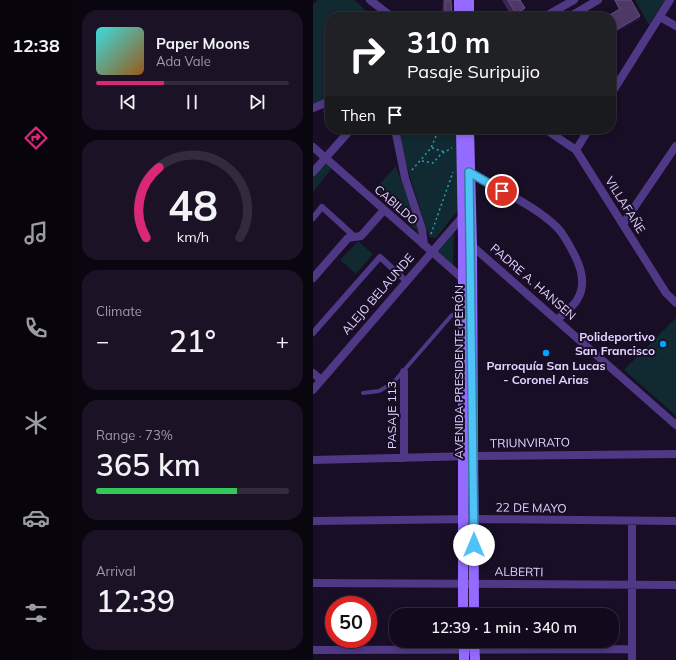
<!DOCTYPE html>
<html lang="en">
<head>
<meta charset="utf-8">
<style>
  body { margin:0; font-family:Mulish,sans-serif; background:#1b1325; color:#f1f3f6; height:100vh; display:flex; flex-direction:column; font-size:15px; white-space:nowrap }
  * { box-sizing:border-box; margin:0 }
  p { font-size:13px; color:#9c9aa3 }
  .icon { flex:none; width:22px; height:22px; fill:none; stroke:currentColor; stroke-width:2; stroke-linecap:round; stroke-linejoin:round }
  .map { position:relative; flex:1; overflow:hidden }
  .panel { display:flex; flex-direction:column; gap:10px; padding:10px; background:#0a060f; width:241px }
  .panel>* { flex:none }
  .banner { position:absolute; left:12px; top:12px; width:291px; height:122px; border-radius:16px; box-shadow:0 2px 6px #0003,0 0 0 1px #312b3b; background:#202124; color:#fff; overflow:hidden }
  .speed { position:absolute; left:12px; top:596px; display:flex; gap:8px; font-size:20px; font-weight:700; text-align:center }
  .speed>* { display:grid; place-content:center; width:52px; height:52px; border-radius:50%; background:#120a1c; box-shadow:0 2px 6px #0003,0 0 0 1px #312b3b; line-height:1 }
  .speed .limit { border:6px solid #d22; background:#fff; color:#111 }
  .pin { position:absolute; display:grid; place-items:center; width:34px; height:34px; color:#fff; margin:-17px; border:2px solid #fff; border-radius:50%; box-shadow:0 1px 4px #0007 }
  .me { position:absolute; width:44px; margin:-22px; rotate:0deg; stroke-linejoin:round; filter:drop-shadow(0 0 3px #0008) }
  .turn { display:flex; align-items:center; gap:14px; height:84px; padding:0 16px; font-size:18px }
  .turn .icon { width:52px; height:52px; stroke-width:2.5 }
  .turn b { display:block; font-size:28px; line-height:34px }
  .then { display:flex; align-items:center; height:38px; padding:0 16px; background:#0003; gap:8px; font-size:15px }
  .big { font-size:30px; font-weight:600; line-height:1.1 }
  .panel .widget { flex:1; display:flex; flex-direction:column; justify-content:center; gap:6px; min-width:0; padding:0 14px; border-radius:16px; background:#1b1325 }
  .panel .dial { align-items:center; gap:0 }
  .dial svg { height:104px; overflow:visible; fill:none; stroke:#312b3b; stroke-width:7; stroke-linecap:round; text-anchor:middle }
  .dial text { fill:#f1f3f6; stroke:none }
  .song { display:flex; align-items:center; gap:12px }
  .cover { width:48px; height:48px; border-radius:6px; background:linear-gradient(135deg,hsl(180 70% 55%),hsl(30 70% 35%)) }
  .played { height:4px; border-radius:2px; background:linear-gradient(90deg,#db2777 35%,#312b3b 35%) }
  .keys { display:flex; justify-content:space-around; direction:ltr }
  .heat { display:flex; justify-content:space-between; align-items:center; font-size:22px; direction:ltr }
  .charge { height:6px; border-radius:3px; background:linear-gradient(90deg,#34c759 73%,#312b3b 0) }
  .trip { position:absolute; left:76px; top:608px; width:230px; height:40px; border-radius:16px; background:#120a1c; box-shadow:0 2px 6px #0003,0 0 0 1px #312b3b; font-weight:600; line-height:40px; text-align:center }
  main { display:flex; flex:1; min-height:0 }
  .tabs { display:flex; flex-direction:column; width:72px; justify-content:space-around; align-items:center; background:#07040b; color:#9c9aa3 }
  .tabs .icon { width:28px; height:28px }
  .tabs .on { color:#db2777 }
  .tabs b { font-size:18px; color:#f1f3f6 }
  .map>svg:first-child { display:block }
  .green { fill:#112930 }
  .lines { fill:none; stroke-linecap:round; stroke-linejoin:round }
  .path { stroke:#2b9ebb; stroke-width:1.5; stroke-dasharray:2 3; stroke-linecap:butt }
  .service { stroke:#4f3886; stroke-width:4 }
  .pedestrian { stroke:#4f3886; stroke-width:6 }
  .minor { stroke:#4f3886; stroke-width:8 }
  .secondary { stroke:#956aff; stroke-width:10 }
  .wall { fill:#3c2654 }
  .shaded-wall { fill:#26153a }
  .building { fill:#4e3966; stroke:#65517e }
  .route-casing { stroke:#337fa1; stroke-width:10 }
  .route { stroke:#4fc3f7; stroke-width:7 }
  .poi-dot { fill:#00a2fe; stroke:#180e26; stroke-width:1.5 }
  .labels { text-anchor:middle; stroke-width:4; stroke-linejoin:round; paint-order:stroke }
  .street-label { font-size:12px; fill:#e4d3ff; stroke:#180e26 }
  .poi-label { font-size:12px; font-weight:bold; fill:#e4d3ff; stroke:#180e26; text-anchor:end }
</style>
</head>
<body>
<main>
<nav class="tabs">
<b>12:38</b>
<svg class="icon on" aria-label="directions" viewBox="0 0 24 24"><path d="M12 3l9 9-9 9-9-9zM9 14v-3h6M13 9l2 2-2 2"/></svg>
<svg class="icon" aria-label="music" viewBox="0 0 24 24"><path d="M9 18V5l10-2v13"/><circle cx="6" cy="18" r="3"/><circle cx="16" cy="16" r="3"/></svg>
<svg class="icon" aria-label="phone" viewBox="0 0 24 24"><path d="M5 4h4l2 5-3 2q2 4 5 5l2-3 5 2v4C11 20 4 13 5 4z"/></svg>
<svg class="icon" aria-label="climate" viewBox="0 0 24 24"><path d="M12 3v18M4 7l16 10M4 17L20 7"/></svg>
<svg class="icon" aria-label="car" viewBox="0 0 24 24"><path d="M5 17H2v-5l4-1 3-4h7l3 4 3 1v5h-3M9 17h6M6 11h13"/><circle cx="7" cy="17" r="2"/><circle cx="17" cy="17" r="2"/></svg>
<svg class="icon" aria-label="filters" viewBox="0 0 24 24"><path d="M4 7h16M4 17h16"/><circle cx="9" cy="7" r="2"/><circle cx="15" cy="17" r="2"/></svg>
</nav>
<section class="panel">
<div class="widget">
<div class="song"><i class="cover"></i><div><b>Paper Moons</b><p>Ada Vale</p></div></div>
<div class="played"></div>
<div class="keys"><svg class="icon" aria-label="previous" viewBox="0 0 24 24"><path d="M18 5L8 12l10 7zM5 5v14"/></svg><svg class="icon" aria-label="pause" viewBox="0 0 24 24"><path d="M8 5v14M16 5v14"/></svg><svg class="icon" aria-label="next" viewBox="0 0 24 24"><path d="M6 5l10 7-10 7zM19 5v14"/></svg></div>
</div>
<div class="widget dial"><svg viewBox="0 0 100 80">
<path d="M14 69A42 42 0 1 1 86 69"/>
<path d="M14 69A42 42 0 0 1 24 15" stroke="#db2777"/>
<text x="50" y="56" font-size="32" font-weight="700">48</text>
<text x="50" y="72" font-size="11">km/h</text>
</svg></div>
<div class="widget"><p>Climate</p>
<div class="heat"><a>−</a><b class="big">21°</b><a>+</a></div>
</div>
<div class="widget"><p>Range · 73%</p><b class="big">365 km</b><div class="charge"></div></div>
<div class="widget"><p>Arrival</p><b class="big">12:39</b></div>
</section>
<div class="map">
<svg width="363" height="660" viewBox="0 0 363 660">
  <rect width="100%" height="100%" fill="#180e26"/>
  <!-- green -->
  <path class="green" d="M 5,0 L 41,0 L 60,17 L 17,17 L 17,98 L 0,107 L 0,4 Z
    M 322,0 L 352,0 L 336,25 Z
    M 86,129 L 144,129 L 146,209 L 123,238 L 116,237 L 93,164 Z
    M 12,161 L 20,167 L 0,192 L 0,176 Z
    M 83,166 L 108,235 L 61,190 Z
    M 141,230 L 140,267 L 122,252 Z
    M 45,241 L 60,254 L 43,274 L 27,260 Z
    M 363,318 L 363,416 L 311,370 Z"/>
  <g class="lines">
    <!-- path -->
    <path class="path" d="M 119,148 L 132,152
      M 109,161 L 120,163 L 128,154 L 139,148
      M 99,170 L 118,148 L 126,129
      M 118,234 L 140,172"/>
    <!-- service -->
    <path class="service" d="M 50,393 L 66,391 L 80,383 L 138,316 L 149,309"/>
    <!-- pedestrian -->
    <path class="pedestrian" d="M 0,218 L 9,207 L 42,237
      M 0,333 L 67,257 L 93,281"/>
    <!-- minor -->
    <path class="minor" d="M 57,0 L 79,17
      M 231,17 L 261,0
      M 256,17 L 285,0
      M 347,17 L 363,26
      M 298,94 L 357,0
      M 0,108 L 17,101
      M 82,129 L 92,178 L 109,229 L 111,245
      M 232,129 L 263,150 L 353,293 L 363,303
      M 0,147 L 150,279
      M 263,150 L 276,129
      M 153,170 C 178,185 231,210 248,232 C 253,239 258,248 262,256 C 269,270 273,286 264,300 C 260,307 251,313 245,319
      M 0,172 L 38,129
      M 310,224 L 363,146
      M 157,244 L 363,425
      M 0,278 L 35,238 L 48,236 L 71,210
      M 91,372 L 91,458
      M 0,373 L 8,380
      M 0,390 L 150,216
      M 0,460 L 160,456 L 363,454
      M 0,521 L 161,519 L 363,521
      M 0,583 L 363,585
      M 0,650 L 318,649
      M 319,660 L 319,521"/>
    <!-- secondary -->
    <path class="secondary" d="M 146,0 L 146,17
      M 156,17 L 156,0
      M 148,129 L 150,238 L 150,615
      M 156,129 L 159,246 L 161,615
      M 151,641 L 151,660
      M 161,641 L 162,660"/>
  </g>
  <!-- wall -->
  <path class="wall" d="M 130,0 L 138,0 L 139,17 L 129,17 Z
    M 189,0 L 207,0 L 212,8 L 209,15 L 206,17 L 199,17 Z
    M 301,0 L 318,0 L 327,19 L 298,35 L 298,17 L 306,10 Z
    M 17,103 L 17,118 L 10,111 L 12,105 Z"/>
  <!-- shaded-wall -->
  <path class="shaded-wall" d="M 212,8 L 209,15 L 206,17 L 202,17 L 203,14 Z
    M 327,16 L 327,19 L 298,35 L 298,33 Z
    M 303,59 L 302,62 L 298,64 L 298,62 Z"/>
  <!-- building -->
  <path class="building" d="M 132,0 L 138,0 L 139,17 L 132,17 Z
    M 195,0 L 207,0 L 212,8 L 203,14 Z
    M 302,0 L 318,0 L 327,16 L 298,33 L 298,17 L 293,17 L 307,9 Z
    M 298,52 L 303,59 L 298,62 Z
    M 17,103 L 17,109 L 12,105 Z"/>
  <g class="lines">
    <defs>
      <path id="route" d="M 161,545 L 156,172 L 189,191"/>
    </defs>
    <!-- route casing -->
    <use href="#route" class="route-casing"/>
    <!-- route -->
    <use href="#route" class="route"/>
  </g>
  <!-- markers -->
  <g class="poi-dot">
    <circle cx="350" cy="344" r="4"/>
    <circle cx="233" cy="353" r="4"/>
  </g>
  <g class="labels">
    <!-- street labels -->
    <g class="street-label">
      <text transform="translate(83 205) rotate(41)" y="4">CABILDO</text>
      <text transform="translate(312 205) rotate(58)" y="4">VILLAFAÑE</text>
      <text transform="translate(220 282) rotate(41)" y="4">PADRE A. HANSEN</text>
      <text transform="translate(65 294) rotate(-49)" y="4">ALEJO BELAUNDE</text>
      <text transform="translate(146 372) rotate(-90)" y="4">AVENIDA PRESIDENTE PERÓN</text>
      <text transform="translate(79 415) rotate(-90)" y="4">PASAJE 113</text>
      <text transform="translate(217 443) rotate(-1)" y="4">TRIUNVIRATO</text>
      <text transform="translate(218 508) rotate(1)" y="4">22 DE MAYO</text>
      <text transform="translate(206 572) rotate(1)" y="4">ALBERTI</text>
    </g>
    <!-- poi labels -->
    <g class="poi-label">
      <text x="342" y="341">Polideportivo<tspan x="342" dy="14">San Francisco</tspan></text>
      <text x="233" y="370" text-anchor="middle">Parroquía San Lucas<tspan x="233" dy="14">- Coronel Arias</tspan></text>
    </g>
  </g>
</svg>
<div class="speed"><div class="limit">50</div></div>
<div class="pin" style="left:189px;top:191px;background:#d93025"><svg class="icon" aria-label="arrive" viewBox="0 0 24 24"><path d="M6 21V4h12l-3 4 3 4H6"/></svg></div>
<svg class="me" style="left:161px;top:545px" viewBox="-20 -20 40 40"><circle r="19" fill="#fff"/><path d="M0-13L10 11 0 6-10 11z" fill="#4fc3f7"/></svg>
<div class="trip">12:39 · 1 min · 340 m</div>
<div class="banner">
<div class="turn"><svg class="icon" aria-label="right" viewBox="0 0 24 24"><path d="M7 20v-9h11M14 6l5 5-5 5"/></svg><div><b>310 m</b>Pasaje Suripujio</div></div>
<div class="then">Then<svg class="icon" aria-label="arrive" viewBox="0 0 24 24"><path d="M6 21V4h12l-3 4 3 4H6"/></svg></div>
</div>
</div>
</main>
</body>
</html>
